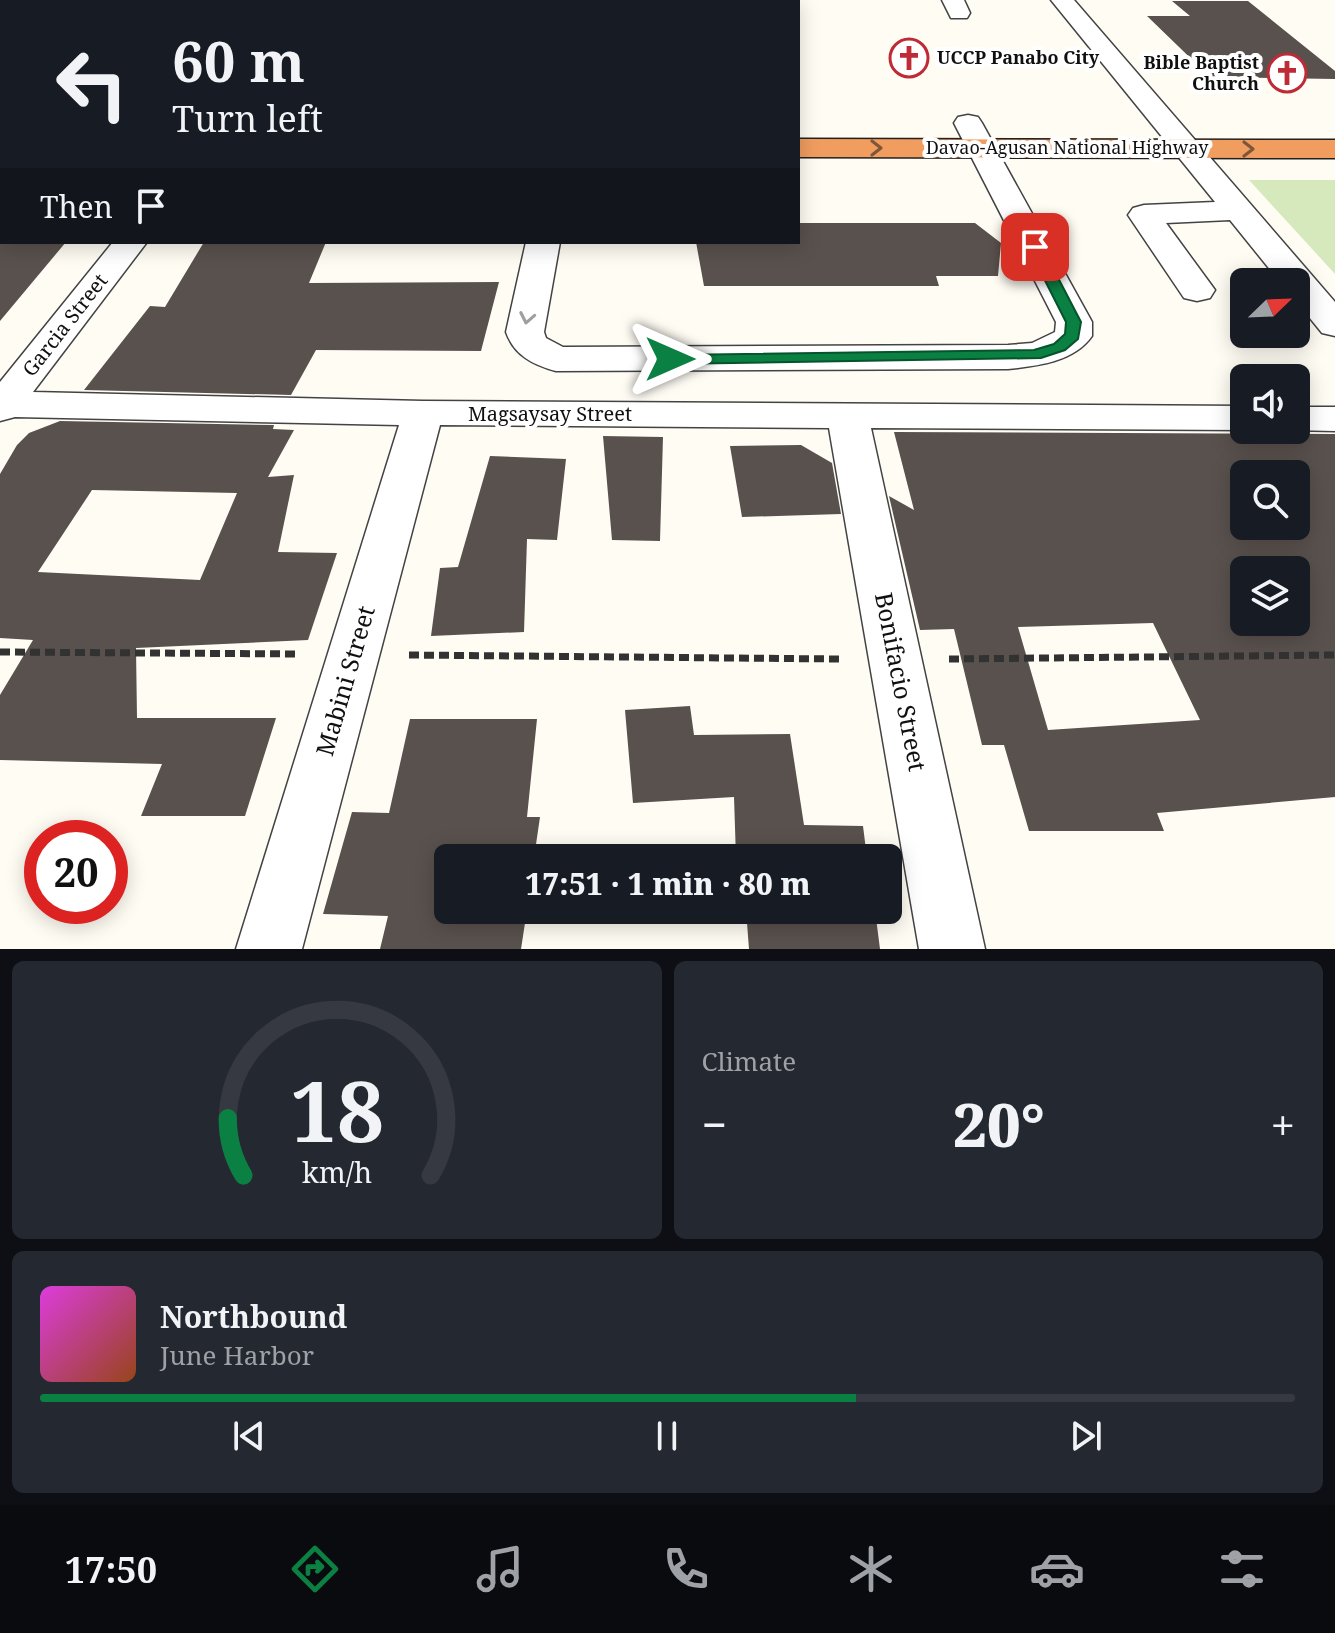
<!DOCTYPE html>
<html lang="en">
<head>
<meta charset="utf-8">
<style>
  body { margin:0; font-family:"Noto Serif",serif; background:#242831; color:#f1f3f6; height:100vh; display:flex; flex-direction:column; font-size:30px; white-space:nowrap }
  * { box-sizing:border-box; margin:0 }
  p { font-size:26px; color:#9ea1a6 }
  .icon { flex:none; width:44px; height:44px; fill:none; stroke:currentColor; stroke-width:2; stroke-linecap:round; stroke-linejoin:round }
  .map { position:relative; height:949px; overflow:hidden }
  .drawer { display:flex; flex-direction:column; gap:12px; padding:12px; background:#0d0f14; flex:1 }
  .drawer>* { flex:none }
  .top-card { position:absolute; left:0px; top:0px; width:800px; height:244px; box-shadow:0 4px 20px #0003; background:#171b24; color:#f1f3f6; overflow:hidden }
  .needle { width:52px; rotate:67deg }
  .fabs { position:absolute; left:1230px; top:268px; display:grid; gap:16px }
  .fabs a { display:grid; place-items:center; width:80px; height:80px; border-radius:12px; background:#171b24; box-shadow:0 4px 20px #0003; font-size:40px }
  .speed { position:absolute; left:24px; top:820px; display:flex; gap:16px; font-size:40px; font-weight:700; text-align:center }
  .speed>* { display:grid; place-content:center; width:104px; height:104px; border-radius:50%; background:#171b24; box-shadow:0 4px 20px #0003; line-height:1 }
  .speed .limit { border:12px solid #d22; background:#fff; color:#111 }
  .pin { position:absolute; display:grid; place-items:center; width:68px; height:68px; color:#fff; margin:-34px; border-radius:16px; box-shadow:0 4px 12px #0006 }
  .me { position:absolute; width:88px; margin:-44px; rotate:90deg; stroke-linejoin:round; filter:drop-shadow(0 0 6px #0008) }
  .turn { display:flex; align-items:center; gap:28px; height:168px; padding:0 40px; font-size:36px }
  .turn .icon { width:104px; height:104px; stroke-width:2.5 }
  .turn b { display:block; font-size:56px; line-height:68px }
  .then { display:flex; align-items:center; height:76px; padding:0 40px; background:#0003; gap:16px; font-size:30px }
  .big { font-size:60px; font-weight:800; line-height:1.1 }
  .drawer .card { flex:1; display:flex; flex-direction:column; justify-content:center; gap:12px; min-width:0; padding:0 28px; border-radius:12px; background:#242831 }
  .drawer .dial { align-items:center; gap:0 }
  .dial svg { height:208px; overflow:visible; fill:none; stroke:#363941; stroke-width:7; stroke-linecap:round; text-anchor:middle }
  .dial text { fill:#f1f3f6; stroke:none }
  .song { display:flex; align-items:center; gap:24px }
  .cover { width:96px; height:96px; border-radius:12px; background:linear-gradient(135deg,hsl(300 70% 55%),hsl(20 70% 35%)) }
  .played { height:8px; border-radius:4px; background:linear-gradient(90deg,#0b8043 65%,#363941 65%) }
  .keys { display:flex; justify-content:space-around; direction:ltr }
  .heat { display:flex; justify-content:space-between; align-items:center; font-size:44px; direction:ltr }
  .drawer .tiles { flex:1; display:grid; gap:12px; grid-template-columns:1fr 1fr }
  .card:last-child { grid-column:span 2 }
  .trip { position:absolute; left:434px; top:844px; width:468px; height:80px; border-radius:12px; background:#171b24; box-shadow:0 4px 20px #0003; font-weight:800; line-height:80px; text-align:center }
  .dock { display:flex; height:128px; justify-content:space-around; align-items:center; background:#090b0e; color:#9ea1a6 }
  .dock .icon { width:56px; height:56px }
  .dock .selected { color:#0b8043 }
  .dock b { font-size:36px; color:#f1f3f6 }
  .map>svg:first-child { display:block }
  .green { fill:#d5e9bd }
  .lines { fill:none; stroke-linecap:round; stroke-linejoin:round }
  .stream { fill:#4298cb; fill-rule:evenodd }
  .building { fill:#59514d; fill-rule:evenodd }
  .minor-casing { stroke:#434343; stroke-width:3 }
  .highway-casing { stroke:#212121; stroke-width:3 }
  .path { stroke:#323232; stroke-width:7; stroke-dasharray:10 5; stroke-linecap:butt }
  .minor { fill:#fff; fill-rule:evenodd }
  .highway { fill:#f19d60; fill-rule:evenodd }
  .oneway { stroke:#805638 }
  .oneway2 { stroke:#9f9f9f }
  .route { fill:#0b8043; stroke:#07532c; stroke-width:2 }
  .labels { text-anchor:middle; stroke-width:8; stroke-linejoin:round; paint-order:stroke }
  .far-poi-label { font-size:18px; font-weight:bold; fill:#101010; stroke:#fff; text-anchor:start }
  .far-street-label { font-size:18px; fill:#101010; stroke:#fff }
  .street-label { font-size:20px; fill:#101010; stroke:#fff }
  .near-street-label { font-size:24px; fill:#101010; stroke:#fff }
</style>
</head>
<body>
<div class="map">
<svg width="1335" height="949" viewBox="0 0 1335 949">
  <rect width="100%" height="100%" fill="#fffcf4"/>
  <!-- green -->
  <path class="green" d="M 1249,180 L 1335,180 L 1335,274 Z"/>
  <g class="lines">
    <!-- stream -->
    <path class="stream" d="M 0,99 L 2,99 L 2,105 L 0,105 Z"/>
  </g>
  <!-- building -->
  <path class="building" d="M 1172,1 L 1248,1 L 1335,71 L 1335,79 L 1210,77 L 1147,16 L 1190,16 Z
    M 798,223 L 975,223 L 1001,243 L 998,276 L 936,276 L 939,286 L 704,286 L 696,242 L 798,242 Z
    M 0,242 L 66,242 L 0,321 Z
    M 204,242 L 326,242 L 309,283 L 499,282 L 481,351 L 316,350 L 291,395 L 84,390 L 150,306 L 165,307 Z
    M 60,421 L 274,425 L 273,429 L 294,430 L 268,477 L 294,475 L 278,552 L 337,553 L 308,640 L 136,648 L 137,718 L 276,718 L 245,816 L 141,816 L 162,764 L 0,760 L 0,695 L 33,640 L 0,638 L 0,474 L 17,445 L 29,433 ZM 92,490 L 237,493 L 200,580 L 38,572 Z
    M 894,432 L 1335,434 L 1335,797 L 1157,813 L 1164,831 L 1029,831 L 1004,745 L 982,745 L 954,629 L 920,630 L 889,496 L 914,510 ZM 1244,474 L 1296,474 L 1296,526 L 1244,526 ZM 1244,570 L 1296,570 L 1296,622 L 1244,622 ZM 1153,623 L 1200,720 L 1048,730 L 1018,627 Z
    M 603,436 L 663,437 L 660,541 L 612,540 Z
    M 801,445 L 832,463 L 841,514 L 742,517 L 730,446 Z
    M 490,456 L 566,459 L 557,540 L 527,539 L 524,632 L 431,636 L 440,568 L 458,567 Z
    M 690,706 L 694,735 L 790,734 L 804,825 L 863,826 L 867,858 L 736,858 L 734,797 L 633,803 L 625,710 Z
    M 410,719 L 537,719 L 527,817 L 540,817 L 534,858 L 448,858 L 448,910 L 527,910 L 521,949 L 380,949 L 388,916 L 323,914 L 352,812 L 389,813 Z
    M 746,910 L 875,910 L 880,949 L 749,949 Z"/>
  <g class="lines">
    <defs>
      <path id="minor" d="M 210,0 L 233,0 L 209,2 Z
        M 581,0 L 603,0 L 603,2 L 581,2 Z
        M 942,0 L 964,0 L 970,13 L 967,18 L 951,18 Z
        M 1051,0 L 1074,0 L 1335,302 L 1335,336 L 1322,333 L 1296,301 L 1296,282 L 1280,282 L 1230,220 L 1166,223 L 1215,290 L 1210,298 L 1197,301 L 1184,298 L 1128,215 L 1133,208 L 1144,205 L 1215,202 Z
        M 968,115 L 978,117 L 982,123 L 1092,322 L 1092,336 C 1074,362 1037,366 1008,369 L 556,371 C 533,365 514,355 506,332 L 526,242 L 560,242 L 544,332 L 546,338 L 563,347 L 1008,345 L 1032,343 L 1055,332 L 1056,322 L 954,123 L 958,117 Z
        M 113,242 L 147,242 L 33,392 L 423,401 L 1244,406 L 1246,430 L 871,428 L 985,949 L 919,949 L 829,428 L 440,425 L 302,949 L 236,949 L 399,425 L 15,417 L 0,421 L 0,382 Z
        M 1296,407 L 1335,407 L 1335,431 L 1290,430 L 1296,430 Z"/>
      <path id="highway" d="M 0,139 L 2,139 L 2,157 L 0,157 Z
        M 798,139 L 1335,140 L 1335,158 L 798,157 Z"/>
    </defs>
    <!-- minor casing -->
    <use href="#minor" class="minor-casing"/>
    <!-- highway casing -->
    <use href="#highway" class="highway-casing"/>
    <!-- path -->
    <path class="path" d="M 0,652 L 299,654
      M 409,655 L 839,659
      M 949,659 L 1335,655"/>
    <!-- minor -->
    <use href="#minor" class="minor"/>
    <!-- highway -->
    <use href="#highway" class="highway"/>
  </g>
  <!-- one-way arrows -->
  <defs><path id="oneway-chevron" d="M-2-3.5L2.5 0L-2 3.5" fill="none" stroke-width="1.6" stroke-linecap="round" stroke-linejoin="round" transform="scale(2)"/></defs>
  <g class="oneway">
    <use href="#oneway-chevron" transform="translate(876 148)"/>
    <use href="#oneway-chevron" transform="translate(1248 149)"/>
  </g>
  <use class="oneway2" href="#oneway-chevron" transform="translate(527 318) rotate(101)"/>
  <!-- route -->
  <path class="route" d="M 1035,243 L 1042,247 L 1081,322 L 1078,339 L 1065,350 L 1041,358 L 670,364 L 662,359 L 670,355 L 1034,350 L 1054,344 L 1065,334 L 1066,322 L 1028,247 Z"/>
  <!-- icons -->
  <defs>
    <symbol id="church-ring" viewBox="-11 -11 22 22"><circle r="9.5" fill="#fff" stroke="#be2a36" stroke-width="1.5"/><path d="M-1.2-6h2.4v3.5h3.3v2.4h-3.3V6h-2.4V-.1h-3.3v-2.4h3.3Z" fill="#be2a36"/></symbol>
  </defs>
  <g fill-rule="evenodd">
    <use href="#church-ring" x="887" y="36" width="44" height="44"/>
    <use href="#church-ring" x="1265" y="51" width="44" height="44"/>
  </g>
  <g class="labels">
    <!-- far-poi labels -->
    <g class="far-poi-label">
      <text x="937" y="64">UCCP Panabo City</text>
      <text x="1259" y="69" text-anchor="end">Bible Baptist<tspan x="1259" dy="21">Church</tspan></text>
    </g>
    <!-- far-street labels -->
    <g class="far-street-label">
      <text x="1067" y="154">Davao-Agusan National Highway</text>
    </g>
    <!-- street labels -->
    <g class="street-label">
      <text transform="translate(65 325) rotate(-52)" y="7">Garcia Street</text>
      <text x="550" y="421">Magsaysay Street</text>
    </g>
    <!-- near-street labels -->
    <g class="near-street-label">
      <text transform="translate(346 681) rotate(-74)" y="8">Mabini Street</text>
      <text transform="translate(900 682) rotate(79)" y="8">Bonifacio Street</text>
    </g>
  </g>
</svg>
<div class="fabs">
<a><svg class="needle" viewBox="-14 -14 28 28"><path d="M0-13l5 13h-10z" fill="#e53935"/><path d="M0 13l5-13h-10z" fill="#9ea1a6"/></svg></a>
<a><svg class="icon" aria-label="sound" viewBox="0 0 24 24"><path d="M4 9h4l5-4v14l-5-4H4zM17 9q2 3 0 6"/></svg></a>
<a><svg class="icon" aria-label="search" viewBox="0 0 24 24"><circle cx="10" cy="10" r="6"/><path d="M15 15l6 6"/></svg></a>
<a><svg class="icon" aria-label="layers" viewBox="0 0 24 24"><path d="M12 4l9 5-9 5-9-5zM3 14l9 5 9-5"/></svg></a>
</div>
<div class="speed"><div class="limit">20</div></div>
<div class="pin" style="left:1035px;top:247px;background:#d93025"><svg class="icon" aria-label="arrive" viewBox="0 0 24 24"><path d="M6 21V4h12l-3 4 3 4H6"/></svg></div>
<svg class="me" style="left:670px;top:359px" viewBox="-20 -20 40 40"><path d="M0-17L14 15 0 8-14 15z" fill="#0b8043" stroke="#fff" stroke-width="4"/></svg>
<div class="trip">17:51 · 1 min · 80 m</div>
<div class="top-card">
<div class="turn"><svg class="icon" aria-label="left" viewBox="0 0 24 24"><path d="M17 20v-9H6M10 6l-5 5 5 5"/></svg><div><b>60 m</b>Turn left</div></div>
<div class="then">Then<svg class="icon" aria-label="arrive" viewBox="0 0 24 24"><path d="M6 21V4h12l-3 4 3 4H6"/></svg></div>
</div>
</div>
<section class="drawer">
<div class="tiles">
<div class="card dial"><svg viewBox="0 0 100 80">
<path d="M14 69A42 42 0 1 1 86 69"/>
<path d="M14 69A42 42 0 0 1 8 47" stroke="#0b8043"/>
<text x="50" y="56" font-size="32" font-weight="700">18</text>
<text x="50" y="72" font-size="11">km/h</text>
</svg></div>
<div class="card"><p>Climate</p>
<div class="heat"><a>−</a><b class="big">20°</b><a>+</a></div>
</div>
<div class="card">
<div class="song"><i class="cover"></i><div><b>Northbound</b><p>June Harbor</p></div></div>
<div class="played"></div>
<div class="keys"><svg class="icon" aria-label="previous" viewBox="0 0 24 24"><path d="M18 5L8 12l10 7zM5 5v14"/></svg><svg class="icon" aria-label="pause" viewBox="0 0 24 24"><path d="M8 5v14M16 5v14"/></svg><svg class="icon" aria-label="next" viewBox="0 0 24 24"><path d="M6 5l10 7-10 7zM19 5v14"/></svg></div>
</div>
</div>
</section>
<nav class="dock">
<b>17:50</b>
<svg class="icon selected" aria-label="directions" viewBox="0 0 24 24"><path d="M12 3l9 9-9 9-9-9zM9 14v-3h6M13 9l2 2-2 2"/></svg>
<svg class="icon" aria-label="music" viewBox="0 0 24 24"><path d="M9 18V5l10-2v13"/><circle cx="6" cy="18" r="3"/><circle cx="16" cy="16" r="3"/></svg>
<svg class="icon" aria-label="phone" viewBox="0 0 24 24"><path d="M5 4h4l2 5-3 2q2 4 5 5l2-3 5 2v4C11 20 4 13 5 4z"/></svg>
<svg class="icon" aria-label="climate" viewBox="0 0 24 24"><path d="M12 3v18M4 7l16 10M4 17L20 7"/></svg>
<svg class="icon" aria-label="car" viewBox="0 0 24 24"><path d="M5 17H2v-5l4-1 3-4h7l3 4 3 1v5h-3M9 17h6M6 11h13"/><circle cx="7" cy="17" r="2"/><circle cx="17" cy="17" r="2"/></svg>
<svg class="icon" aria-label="filters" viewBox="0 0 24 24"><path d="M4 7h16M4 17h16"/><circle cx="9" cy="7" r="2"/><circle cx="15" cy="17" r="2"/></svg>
</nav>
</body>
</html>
